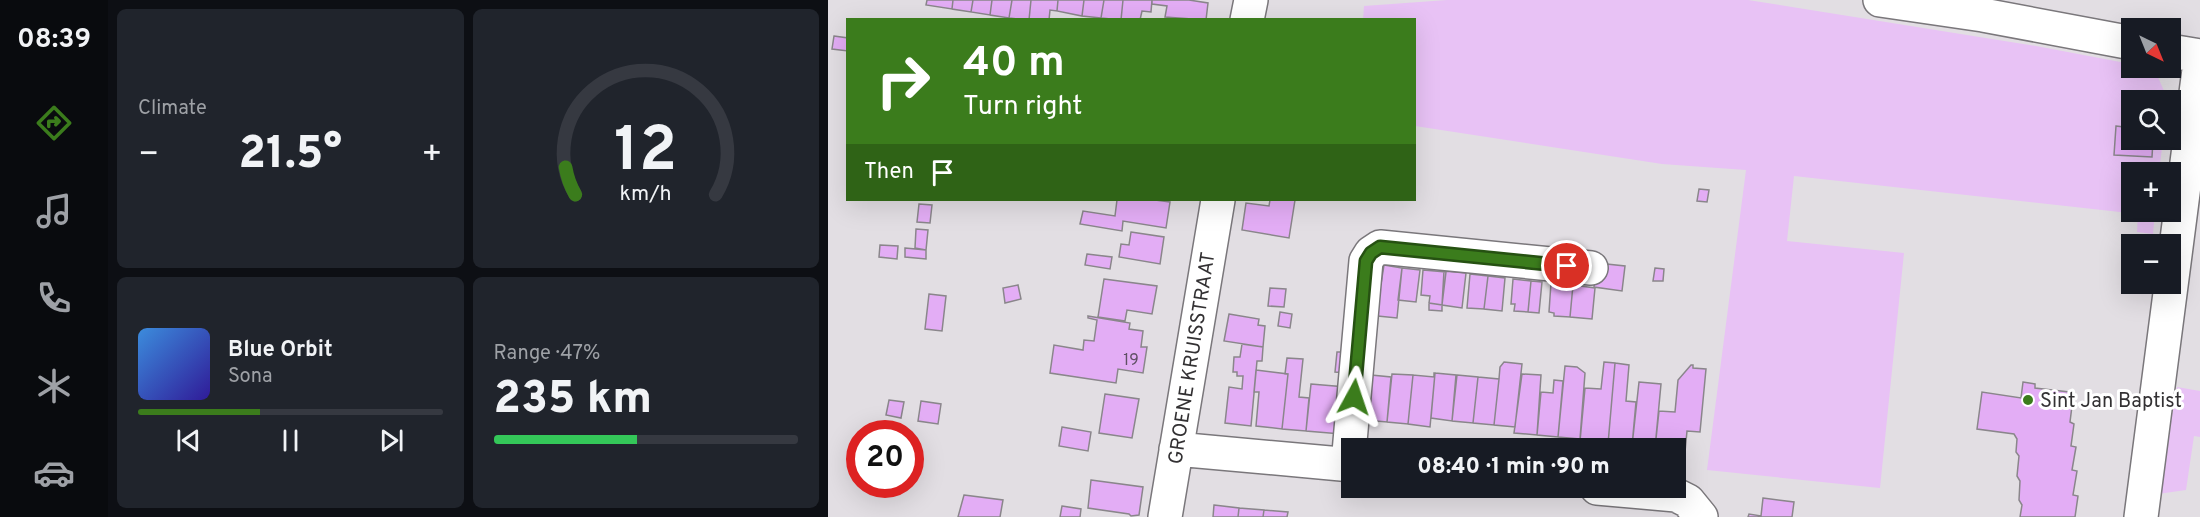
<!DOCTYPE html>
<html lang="en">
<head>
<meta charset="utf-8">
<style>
  body { margin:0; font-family:Overpass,sans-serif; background:#20242c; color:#f1f3f6; height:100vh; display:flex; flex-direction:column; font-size:22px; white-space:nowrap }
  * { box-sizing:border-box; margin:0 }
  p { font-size:20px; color:#9ea1a6 }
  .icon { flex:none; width:33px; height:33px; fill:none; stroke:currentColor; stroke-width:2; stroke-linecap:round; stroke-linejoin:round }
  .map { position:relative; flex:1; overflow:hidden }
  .sheet { display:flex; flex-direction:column; gap:9px; padding:9px; background:#0d0f14; width:720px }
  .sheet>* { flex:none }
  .banner { position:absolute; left:18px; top:18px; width:570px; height:183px; border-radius:0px; box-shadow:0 6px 24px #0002; background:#3b7c1c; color:#fff; overflow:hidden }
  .needle { width:39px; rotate:137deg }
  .controls { position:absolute; left:1293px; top:18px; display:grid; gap:12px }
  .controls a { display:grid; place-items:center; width:60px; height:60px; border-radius:0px; background:#171b24; box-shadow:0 6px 24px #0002; font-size:30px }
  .speed { position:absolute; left:18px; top:420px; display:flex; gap:12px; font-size:30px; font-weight:700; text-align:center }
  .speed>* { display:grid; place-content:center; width:78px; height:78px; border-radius:50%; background:#171b24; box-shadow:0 6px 24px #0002; line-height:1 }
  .speed .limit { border:9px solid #d22; background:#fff; color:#111 }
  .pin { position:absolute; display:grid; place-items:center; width:51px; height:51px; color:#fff; margin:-26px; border:3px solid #fff; border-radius:50%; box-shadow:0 2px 6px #0007 }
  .me { position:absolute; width:66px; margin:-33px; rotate:5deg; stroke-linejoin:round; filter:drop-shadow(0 0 4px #0008) }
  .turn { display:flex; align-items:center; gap:21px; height:126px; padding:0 18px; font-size:27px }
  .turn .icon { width:78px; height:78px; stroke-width:2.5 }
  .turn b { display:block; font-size:42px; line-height:51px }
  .then { display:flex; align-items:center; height:57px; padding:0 18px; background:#0003; gap:12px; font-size:22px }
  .big { font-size:45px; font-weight:800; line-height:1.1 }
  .sheet .widget { flex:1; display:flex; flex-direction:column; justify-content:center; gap:9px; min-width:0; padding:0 21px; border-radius:9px; background:#20242c }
  .sheet .dial { align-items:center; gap:0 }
  .dial svg { height:156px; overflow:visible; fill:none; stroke:#363941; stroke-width:7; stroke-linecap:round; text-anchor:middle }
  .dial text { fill:#f1f3f6; stroke:none }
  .song { display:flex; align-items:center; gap:18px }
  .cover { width:72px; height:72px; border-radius:9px; background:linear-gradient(135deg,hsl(210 70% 55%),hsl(250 70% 35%)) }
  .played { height:6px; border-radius:3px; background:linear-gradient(90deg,#3b7c1c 40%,#363941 40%) }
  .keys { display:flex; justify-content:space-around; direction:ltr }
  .heat { display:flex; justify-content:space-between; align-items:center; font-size:33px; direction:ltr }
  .charge { height:9px; border-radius:4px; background:linear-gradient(90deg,#34c759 47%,#363941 0) }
  .sheet .tiles { flex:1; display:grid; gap:9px; grid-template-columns:repeat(2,1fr) }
  .trip { position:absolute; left:513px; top:438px; width:345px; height:60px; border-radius:0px; background:#171b24; box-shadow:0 6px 24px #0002; font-weight:800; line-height:60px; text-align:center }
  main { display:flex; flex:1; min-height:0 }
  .tabs { display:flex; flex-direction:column; width:108px; justify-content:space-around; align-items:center; background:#090b0e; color:#9ea1a6 }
  .tabs .icon { width:42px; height:42px }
  .tabs .selected { color:#3b7c1c }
  .tabs b { font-size:27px; color:#f1f3f6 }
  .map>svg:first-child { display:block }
  .green { fill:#e8c2f5 }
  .building { fill:#e3adf5; stroke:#8a868b; stroke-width:1.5 }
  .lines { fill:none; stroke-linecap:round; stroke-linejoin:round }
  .minor-casing { stroke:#7a777b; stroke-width:36 }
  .minor { stroke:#fff; stroke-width:33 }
  .route-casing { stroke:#265112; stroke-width:15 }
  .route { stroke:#3b7c1c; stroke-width:10 }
  .poi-dot { fill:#3b7c1c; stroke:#fff; stroke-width:2 }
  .labels { text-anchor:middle; stroke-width:6; stroke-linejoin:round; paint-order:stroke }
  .number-label { font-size:16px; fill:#5f5064 }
  .street-label { font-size:20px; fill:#333133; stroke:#fff }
  .poi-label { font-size:20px; fill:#333133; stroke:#fff; text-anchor:start }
</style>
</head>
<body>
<main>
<nav class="tabs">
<b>08:39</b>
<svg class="icon selected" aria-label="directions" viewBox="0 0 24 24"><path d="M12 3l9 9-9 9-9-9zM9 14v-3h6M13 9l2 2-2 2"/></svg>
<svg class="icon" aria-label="music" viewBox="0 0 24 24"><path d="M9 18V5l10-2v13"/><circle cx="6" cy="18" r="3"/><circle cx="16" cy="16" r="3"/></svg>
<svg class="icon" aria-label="phone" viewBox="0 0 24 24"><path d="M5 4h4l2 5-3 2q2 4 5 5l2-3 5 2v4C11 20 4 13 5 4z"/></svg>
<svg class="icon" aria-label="climate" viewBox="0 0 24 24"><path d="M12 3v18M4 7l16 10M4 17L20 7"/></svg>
<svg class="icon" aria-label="car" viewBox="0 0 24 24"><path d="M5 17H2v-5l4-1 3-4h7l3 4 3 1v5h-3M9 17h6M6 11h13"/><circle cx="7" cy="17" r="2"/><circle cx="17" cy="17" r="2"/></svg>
</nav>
<section class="sheet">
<div class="tiles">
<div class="widget"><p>Climate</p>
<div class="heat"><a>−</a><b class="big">21.5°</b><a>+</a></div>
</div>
<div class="widget dial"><svg viewBox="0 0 100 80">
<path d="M14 69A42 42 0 1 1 86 69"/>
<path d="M14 69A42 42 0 0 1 9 55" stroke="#3b7c1c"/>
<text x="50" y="56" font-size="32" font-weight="700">12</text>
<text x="50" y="72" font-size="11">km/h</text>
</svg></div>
<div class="widget">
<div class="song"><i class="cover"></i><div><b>Blue Orbit</b><p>Sona</p></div></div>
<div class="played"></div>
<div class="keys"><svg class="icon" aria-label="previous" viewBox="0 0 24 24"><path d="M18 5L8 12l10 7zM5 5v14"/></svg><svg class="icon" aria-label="pause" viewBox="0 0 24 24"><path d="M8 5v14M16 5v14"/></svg><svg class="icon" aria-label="next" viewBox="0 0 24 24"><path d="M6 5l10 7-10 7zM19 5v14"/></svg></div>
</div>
<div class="widget"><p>Range · 47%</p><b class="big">235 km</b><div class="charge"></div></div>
</div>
</section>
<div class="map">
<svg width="1372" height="517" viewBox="0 0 1372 517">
  <rect width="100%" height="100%" fill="#e2dee3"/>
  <!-- green -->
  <path class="green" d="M 619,0 L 920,0 L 1208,46 L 1303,64 L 1304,68 L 1326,68 L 1340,100 L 1304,100 L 1304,140 L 1335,140 L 1331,172 L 1304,172 L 1304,212 L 1327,212 L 1325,234 L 1309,232 L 1310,214 L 966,176 L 959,241 L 1076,253 L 1052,488 L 879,470 L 918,170 L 834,164 L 587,126 L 586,20 L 535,20 L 536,6 Z
    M 1349,387 L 1372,391 L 1372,437 L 1366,436 L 1358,490 L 1330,494 Z"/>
  <!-- building -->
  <path class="building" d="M 99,0 L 125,0 L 124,9 L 98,5 Z
    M 125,0 L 145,0 L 143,12 L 124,9 Z
    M 145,0 L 164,0 L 162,15 L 143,12 Z
    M 164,0 L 184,0 L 181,18 L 162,15 Z
    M 184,0 L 203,0 L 201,20 L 181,18 Z
    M 203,0 L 230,0 L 229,11 L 222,10 L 221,20 L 201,20 Z
    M 230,0 L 256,0 L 254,16 L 229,11 Z
    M 256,0 L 276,0 L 273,18 L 254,16 Z
    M 276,0 L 295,0 L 293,20 L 273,18 Z
    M 295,0 L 324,0 L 323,12 L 314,11 L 312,20 L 293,20 Z
    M 324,0 L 361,0 L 380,3 L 378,20 L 337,17 L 339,6 L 324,4 Z
    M 6,36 L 20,38 L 20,51 L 4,49 Z
    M 1288,126 L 1304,128 L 1304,140 L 1325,140 L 1324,157 L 1286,155 Z
    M 871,189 L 881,190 L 879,202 L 869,201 Z
    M 289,200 L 327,200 L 342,202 L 338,228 L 295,221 L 294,231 L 252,224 L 255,211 L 287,216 Z
    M 442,200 L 467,200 L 461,238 L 414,230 L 418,203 L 441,206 Z
    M 91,204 L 104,205 L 102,223 L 89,222 Z
    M 88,229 L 100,230 L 98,250 L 87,248 Z
    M 303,232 L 336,237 L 332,264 L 291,257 L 293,244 L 301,245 Z
    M 52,245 L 70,246 L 69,259 L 51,257 Z
    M 77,248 L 98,250 L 98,259 L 77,257 Z
    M 259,254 L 284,257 L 282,269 L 257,265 Z
    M 769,263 L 797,266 L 794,291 L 766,287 Z
    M 556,265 L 574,268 L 569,318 L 540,315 L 544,283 L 553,284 Z
    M 574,268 L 592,270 L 588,302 L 570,300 Z
    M 827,268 L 836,269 L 835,281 L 825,281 Z
    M 595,270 L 618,272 L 614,305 L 601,303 L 602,296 L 593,295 Z
    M 616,271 L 638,273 L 634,308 L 614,305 Z
    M 642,274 L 660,276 L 656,309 L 639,308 Z
    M 660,276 L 677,278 L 674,311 L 656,309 Z
    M 276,279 L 329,286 L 324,314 L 299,310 L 297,321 L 270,317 Z
    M 685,279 L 703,281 L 700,312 L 686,311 L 687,304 L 683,304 Z
    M 703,281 L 714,282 L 711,313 L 700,312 Z
    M 723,283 L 745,285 L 742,317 L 726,316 L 726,313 L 721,312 Z
    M 190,285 L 193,299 L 177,303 L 175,288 Z
    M 745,285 L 767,288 L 764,319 L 742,317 Z
    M 442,288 L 458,289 L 456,307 L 440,306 Z
    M 101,294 L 118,296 L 114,331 L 97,329 Z
    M 601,303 L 614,305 L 614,311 L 601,310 Z
    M 452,312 L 464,314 L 462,328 L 450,326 Z
    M 401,314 L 431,319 L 430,325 L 437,326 L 435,347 L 396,341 Z
    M 260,316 L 302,323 L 301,329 L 315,331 L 313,347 L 319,347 L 315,373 L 290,369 L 288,383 L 222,373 L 226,345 L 255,350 L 256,340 L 266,341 L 269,320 L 260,318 Z
    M 414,344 L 435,347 L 434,361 L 429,361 L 423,426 L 397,423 L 401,387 L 414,389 L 415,376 L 409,376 L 409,372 L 405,372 L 406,357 L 412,357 Z
    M 509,352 L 518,352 L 517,373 L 507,372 Z
    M 459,358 L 475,359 L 471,397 L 481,398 L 478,431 L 454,429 L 460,374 L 457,374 Z
    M 676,362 L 694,364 L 687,427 L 666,425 L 671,379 L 672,367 Z
    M 776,362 L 787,363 L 780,444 L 752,441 L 757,388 L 773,389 Z
    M 787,363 L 801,365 L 798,401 L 808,402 L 804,446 L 780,444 Z
    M 863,365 L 865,365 L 865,368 L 878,369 L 872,432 L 859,431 L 857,452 L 848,451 L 848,448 L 827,448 L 831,411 L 847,412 L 850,380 Z
    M 737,366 L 749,367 L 757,373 L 752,439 L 730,437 Z
    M 428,370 L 460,374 L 454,429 L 428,426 L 431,392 L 426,392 Z
    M 606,373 L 607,373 L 602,427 L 580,424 L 585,375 L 606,377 Z
    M 607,373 L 628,375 L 624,421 L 603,418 Z
    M 533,374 L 563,377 L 559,422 L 537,420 Z
    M 564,374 L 585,375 L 580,424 L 559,422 Z
    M 694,374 L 713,375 L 709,435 L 686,433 Z
    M 629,375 L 650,377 L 645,423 L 624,421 Z
    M 650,377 L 671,379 L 666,425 L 645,423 Z
    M 726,380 L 735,381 L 730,437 L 709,435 L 713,392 L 725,393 Z
    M 811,382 L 833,384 L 827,448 L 804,446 Z
    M 1195,382 L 1207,384 L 1207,388 L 1241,392 L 1240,398 L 1245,398 L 1242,422 L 1246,424 L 1243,446 L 1248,447 L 1244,470 L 1249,471 L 1245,495 L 1250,496 L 1247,517 L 1192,517 L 1194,505 L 1191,500 L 1192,481 L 1189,476 L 1191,456 L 1188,452 L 1189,439 L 1186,434 L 1149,429 L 1154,392 L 1193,398 Z
    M 483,384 L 518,387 L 513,434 L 478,431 Z
    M 277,394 L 311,399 L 304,438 L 271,433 Z
    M 61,400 L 76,402 L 73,418 L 58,415 Z
    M 93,401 L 113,404 L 110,424 L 90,421 Z
    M 234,427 L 263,432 L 260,451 L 231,446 Z
    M 263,480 L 315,487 L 311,515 L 303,516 L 301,514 L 260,508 Z
    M 136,495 L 175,500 L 172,517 L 130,517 Z
    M 935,498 L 966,502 L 964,517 L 920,517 L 921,514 L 933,516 Z
    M 386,505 L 411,508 L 410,517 L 385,517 Z
    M 234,506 L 253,509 L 252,517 L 232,517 Z
    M 411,508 L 436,510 L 435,517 L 410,517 Z
    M 436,510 L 460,512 L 459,517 L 435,517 Z"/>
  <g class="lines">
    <defs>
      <path id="minor" d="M 1052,0 L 1155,15 L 1304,43
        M 419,20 L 423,0
        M 1342,51 L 1372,56
        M 348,449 L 524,465
        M 520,464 L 538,261 L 543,253 L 552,247 L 763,268
        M 769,488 L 848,495 L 860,501 L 873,517
        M 337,517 L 390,200
        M 1313,517 L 1372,62"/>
    </defs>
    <!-- minor casing -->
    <use href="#minor" class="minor-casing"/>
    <!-- minor -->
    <use href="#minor" class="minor"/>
  </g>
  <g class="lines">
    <defs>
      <path id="route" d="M 526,397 L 538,261 L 543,253 L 552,247 L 739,266"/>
    </defs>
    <!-- route casing -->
    <use href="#route" class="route-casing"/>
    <!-- route -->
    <use href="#route" class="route"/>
  </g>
  <!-- markers -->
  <circle class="poi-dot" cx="1200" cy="400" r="6"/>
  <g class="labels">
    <!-- number labels -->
    <g class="number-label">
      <text x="303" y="365">19</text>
    </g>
    <!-- street labels -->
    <g class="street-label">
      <text transform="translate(363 358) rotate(-81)" y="7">GROENE KRUISSTRAAT</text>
    </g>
    <!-- poi labels -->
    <g class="poi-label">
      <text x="1212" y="407">Sint Jan Baptist</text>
    </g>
  </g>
</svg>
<div class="controls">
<a><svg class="needle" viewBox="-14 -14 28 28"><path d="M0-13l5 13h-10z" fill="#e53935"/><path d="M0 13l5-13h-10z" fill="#9ea1a6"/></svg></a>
<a><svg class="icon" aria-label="search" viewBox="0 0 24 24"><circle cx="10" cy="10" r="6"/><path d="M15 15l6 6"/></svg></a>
<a>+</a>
<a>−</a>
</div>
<div class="speed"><div class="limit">20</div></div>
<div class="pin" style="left:739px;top:266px;background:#d93025"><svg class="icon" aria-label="arrive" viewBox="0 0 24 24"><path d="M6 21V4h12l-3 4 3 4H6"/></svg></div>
<svg class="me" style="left:526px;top:397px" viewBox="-20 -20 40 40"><path d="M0-17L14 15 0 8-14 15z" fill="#3b7c1c" stroke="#fff" stroke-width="4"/></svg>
<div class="trip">08:40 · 1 min · 90 m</div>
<div class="banner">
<div class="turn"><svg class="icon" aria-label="right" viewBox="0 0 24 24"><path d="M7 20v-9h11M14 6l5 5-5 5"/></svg><div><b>40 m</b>Turn right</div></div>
<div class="then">Then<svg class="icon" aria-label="arrive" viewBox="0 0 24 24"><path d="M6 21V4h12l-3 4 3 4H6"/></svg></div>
</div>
</div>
</main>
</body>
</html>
